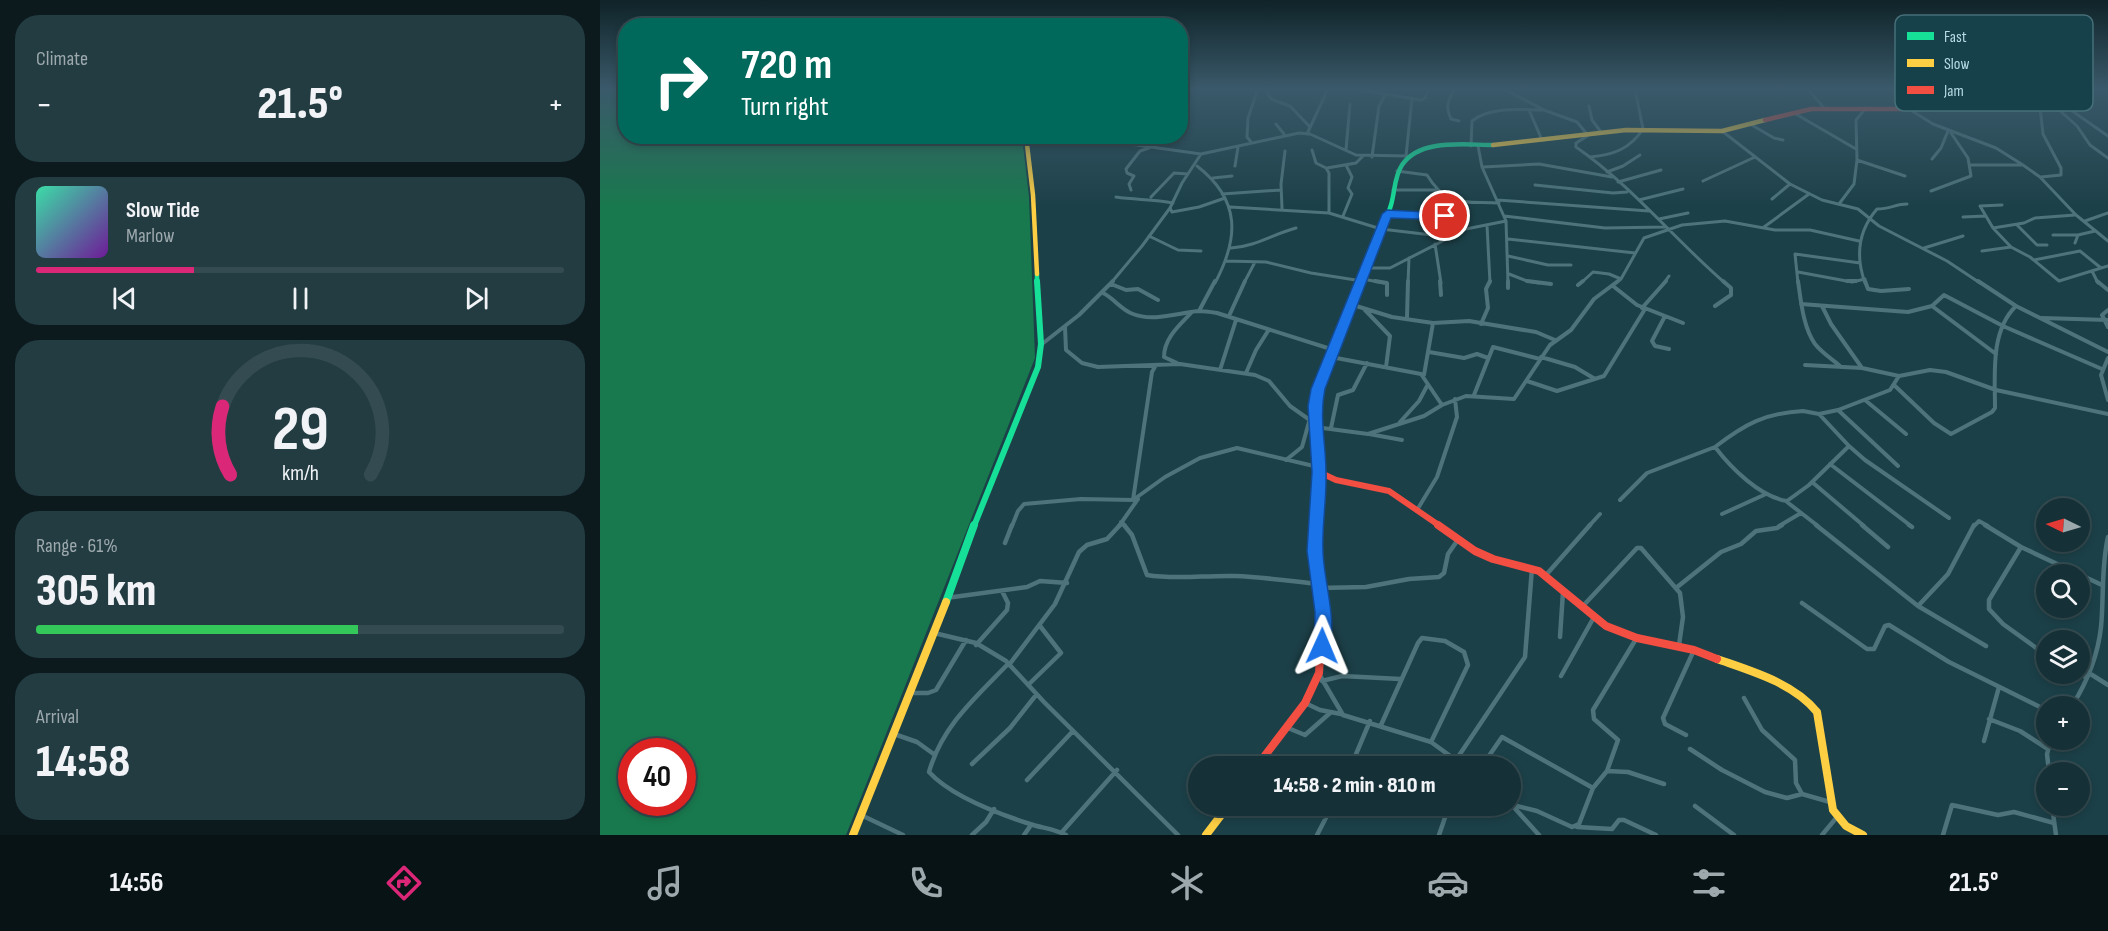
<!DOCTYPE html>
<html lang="en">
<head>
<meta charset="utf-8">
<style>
  body { margin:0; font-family:"Sofia Sans Condensed",sans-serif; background:#223c42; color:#f1f3f6; height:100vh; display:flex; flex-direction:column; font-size:22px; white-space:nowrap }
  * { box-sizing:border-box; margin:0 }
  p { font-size:20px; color:#9da9ad }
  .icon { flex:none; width:33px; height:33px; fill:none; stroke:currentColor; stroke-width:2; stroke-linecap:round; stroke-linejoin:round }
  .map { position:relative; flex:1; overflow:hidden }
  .side { display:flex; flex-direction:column; gap:15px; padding:15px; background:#0c1a1e; width:600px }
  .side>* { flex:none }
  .top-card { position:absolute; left:18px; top:18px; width:570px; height:126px; border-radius:24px; box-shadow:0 3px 9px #0003,0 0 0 2px #344b51; background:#00695c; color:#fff; overflow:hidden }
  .needle { width:39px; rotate:275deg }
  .controls { position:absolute; left:1436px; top:498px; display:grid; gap:12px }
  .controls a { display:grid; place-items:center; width:54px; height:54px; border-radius:50%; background:#153036; box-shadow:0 3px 9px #0003,0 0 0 2px #344b51; font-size:30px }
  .speed { position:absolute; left:18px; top:738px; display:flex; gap:12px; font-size:30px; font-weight:700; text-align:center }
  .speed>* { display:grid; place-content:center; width:78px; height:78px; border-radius:50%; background:#153036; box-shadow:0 3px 9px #0003,0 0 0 2px #344b51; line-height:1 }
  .speed .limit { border:9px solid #d22; background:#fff; color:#111 }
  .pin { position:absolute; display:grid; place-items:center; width:51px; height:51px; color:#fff; margin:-26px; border:3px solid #fff; border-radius:50%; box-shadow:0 2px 6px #0007 }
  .me { position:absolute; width:66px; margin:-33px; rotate:1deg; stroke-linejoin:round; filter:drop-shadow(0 0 4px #0008) }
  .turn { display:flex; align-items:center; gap:21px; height:126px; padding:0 24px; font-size:27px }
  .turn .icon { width:78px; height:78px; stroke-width:2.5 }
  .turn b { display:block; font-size:42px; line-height:51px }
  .big { font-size:45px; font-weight:800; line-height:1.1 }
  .side .widget { flex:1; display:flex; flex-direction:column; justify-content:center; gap:9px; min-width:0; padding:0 21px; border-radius:24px; background:#223c42 }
  .side .dial { align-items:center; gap:0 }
  .dial svg { height:156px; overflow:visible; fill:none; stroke:#344b51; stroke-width:7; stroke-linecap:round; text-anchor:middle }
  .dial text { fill:#f1f3f6; stroke:none }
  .song { display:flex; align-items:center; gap:18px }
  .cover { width:72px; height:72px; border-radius:9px; background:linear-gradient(135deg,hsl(160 70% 55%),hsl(280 70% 35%)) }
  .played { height:6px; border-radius:3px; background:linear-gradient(90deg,#db2777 30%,#344b51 30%) }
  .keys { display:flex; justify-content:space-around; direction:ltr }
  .heat { display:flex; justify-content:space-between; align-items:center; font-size:33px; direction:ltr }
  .charge { height:9px; border-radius:4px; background:linear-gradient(90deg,#34c759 61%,#344b51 0) }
  .trip { position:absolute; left:588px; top:756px; width:333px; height:60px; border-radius:30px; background:#153036; box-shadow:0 3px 9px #0003,0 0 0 2px #344b51; font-weight:800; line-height:60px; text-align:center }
  .dock { display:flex; height:96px; justify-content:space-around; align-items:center; background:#081316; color:#9da9ad }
  .dock .icon { width:42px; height:42px }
  .dock .on { color:#db2777 }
  .dock b { font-size:27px; color:#f1f3f6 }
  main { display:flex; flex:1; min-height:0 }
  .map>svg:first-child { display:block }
  .forest { fill:#19794e; fill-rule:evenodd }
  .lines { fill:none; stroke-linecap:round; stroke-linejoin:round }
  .street-far2 { stroke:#4e737b; stroke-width:3 }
  .street-far1 { stroke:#4e737b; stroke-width:4 }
  .street { stroke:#4e737b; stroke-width:4.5 }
  .fast-far2 { stroke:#16e098; stroke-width:4.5 }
  .fast-far1 { stroke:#16e098; stroke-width:6 }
  .fast { stroke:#16e098; stroke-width:8 }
  .slow-far1 { stroke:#ffcf43; stroke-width:4.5 }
  .slow { stroke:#ffcf43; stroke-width:8 }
  .jam-far2 { stroke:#f24e42; stroke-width:4.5 }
  .jam-far1 { stroke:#f24e42; stroke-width:6 }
  .jam { stroke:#f24e42; stroke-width:8 }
  .route { fill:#1a73e8; stroke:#114b97; stroke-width:1.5 }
  .key { fill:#16404a; stroke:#466f79; stroke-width:1.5 }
  .key-label { font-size:16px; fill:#b7dce6 }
</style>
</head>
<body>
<main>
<section class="side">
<div class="widget"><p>Climate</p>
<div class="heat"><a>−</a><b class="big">21.5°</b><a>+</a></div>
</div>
<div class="widget">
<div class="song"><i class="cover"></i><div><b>Slow Tide</b><p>Marlow</p></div></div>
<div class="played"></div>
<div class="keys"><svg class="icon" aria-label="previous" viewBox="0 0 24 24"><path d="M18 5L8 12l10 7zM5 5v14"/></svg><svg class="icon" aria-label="pause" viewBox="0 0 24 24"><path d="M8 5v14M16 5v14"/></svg><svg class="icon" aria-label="next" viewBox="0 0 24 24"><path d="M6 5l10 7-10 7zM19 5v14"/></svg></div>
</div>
<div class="widget dial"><svg viewBox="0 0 100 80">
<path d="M14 69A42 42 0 1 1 86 69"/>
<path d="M14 69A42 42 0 0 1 10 34" stroke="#db2777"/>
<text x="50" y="56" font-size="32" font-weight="700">29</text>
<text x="50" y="72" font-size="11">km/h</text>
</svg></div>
<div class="widget"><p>Range · 61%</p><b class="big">305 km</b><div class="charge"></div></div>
<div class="widget"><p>Arrival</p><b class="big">14:58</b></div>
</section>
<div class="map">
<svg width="1508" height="835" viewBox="0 0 1508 835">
  <rect width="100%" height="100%" fill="#1c4048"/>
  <!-- forest -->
  <path class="forest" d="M 0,89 L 25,89 L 26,136 L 422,137 L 429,197 L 435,358 L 246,835 L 0,835 ZM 32,752 L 82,752 L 82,802 L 32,802 Z"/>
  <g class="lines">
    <!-- street-far2 -->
    <path class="street-far2" d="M 665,89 L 671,99 L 690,106 L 710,127
      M 755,89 L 821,100 L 825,98 L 829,89
      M 855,89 C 848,99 845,108 851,119 L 859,121
      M 904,89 L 944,110 L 977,122 L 986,133
      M 1208,89 L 1224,108
      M 1297,89 L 1304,109
      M 1426,89 L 1440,107 L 1443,134 L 1461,168 L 1461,175 L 1441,177
      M 1441,89 L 1508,136
      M 1452,95 L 1448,100 L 1477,126 L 1490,145 L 1508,158
      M 1410,105 L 1421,89
      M 989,106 L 992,120 L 1001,132
      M 1309,109 L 1333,124 L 1396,148 L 1423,165 L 1440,177 L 1476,215 L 1508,241
      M 929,110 L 942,140
      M 1194,113 L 1256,149
      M 676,124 L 684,134
      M 1150,124 L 1174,138 L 1183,140
      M 1122,131 L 1190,184 L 1222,200 L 1258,209 L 1279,226 L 1347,261 L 1380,283
      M 707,134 L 728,89
      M 989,135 L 976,143 L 976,147 C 1031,185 1074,239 1125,283
      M 482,136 L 543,146
      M 536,136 L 544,146 L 601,154 L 699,133 L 710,134 L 756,155 L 808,156
      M 651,142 L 647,137 L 648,118 L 658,89
      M 871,146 L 872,121 C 891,106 921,110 944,110
      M 878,146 L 882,167 L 906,221 L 908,283
      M 712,150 L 716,163 L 726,168 L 729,173 L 729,213
      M 746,150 L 750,104
      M 806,156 L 812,98
      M 772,157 L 779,106 L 785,95
      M 990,157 C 1013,155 1030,149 1043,129 L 1035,89
      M 1332,159 L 1341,148 L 1348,131
      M 1257,160 L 1305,176
      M 1370,165 L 1422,165
      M 597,166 C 641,200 639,238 615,283
      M 635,166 L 638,147
      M 883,167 L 939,164 L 1012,177
      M 727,168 L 756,163 L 763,156
      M 797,171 L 827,175 C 847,208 864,201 899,203
      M 1007,172 L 1023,166 L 1040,155
      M 613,178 L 632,176
      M 1103,181 L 1155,157
      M 1018,182 L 1061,170
      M 935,185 L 1013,193 L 1027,192
      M 531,190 L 529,184 L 534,176 L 527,173 L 526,169 L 540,151 L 549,148
      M 793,190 L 836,190
      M 1331,191 L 1371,176 L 1368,158 L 1351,133
      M 622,194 L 681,190
      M 516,197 C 536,200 554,199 573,203
      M 551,197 L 574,173 L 588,174
      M 1172,199 L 1190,184
      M 897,200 L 1049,211
      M 1039,200 L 1083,189
      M 856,202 L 866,229
      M 1239,204 L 1254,184 L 1257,160 L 1256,120 L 1265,109
      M 630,207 L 729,213 L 781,229 L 849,237
      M 570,208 L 572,212 L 599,207 L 625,198
      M 682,208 L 681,184 L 685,151
      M 787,214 L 860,218
      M 743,216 L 752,194 L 748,188 L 752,177 L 746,165
      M 904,216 L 1005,228 L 1065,227
      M 1363,217 L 1386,216
      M 1059,219 L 1088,213
      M 1485,221 L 1508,213
      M 887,225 L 890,283
      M 1417,225 L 1437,245 L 1447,245
      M 1164,227 L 1209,194
      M 1393,228 L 1424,223 L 1435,218 L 1475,215
      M 1453,235 L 1478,235
      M 549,236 L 578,250 L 601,251
      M 908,239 L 1035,253
      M 1475,243 L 1478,235 L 1495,231
      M 835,244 L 841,283
      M 1411,247 L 1430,257 L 1459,281 L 1508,266
      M 631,248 C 654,247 673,234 696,228
      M 1324,248 L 1363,236
      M 1382,251 L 1411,247 L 1393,228 L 1380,206 L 1402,205
      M 908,256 L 948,265 L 971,265
      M 1434,260 L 1480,251 L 1501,268
      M 626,261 L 666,262 L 711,273 L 762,281
      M 767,268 L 790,268 L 866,229 L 906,221
      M 1492,271 L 1498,283
      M 1198,272 L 1252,282 L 1265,279
      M 909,274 L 927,281 L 939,283
      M 763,279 L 784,283
      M 511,283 L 542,246 L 570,208 L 582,183 L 601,154
      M 644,283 L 655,262
      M 808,283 L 809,258
      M 981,283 L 993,272 L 1009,274 L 1021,279
      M 1016,283 L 1021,279 L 1044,238 L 1082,225 L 1125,221 L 1175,230 L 1210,230 L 1259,241
      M 1064,283 L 1069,276
      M 1198,283 L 1195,254 L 1260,263
      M 1265,283 C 1255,255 1258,231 1277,209 C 1290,209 1296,204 1307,204"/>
    <!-- street-far1 -->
    <path class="street-far1" d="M 775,281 L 787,283 L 787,295
      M 840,281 L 841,295
      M 908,281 L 908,288
      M 927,281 L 951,284
      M 1198,281 C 1201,301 1203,327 1215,344 C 1222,353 1232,359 1240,366
      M 1247,281 L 1256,281
      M 1265,281 L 1268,289 L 1281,291 L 1309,289
      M 1378,281 L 1416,306 L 1508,352
      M 1497,281 L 1508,290
      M 511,284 L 526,290 L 538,289 L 558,300
      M 978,285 L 983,281
      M 1013,286 L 1037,305 L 1083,323
      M 503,293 C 515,299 520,309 533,314 C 553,322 578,313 598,311 C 604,311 611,312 617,313 L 734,350
      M 1201,304 L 1308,312 L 1332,306 L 1344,295 L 1403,326 L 1502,369
      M 753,305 L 792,317 L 833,323 L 869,321 L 936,332 L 955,340
      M 1115,306 L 1131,295 L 1131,288 L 1123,281
      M 1222,306 L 1231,324 L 1262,368
      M 1332,306 L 1396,354
      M 1042,308 L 1066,281
      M 764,309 L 790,336 L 786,367
      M 1508,310 L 1502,315 L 1508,327
      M 599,311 L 615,281
      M 629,316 L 645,281
      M 1065,316 L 1052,341 L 1055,346 L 1069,349
      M 807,317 L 808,281
      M 1442,318 L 1508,320
      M 881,324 L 888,308 L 886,289 L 890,281
      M 465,327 L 466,350 L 482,363 L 498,367 L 580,364 L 655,375 L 669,381 L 690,406 L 714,423
      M 442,344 L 479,315 L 513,281
      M 829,352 L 864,358 L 877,354 L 888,358
      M 731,357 L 821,374 L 842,405
      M 941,357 L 975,367 L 995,379
      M 1508,358 L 1501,375 L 1508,400
      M 577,363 L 564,357 C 564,338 579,326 591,313
      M 1205,365 L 1262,368 L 1299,376
      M 620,370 L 636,320
      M 646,373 L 656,350 L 668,331
      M 824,375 L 833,323
      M 927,381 L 957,391 L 1004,376 L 1045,309
      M 1294,385 L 1334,423 L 1351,434 L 1392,412 L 1395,408 C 1395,375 1390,331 1416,306
      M 874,395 L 893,347 L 940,359
      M 1265,400 L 1306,434
      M 1238,410 L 1298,466
      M 1203,411 L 1219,414 L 1249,446 L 1209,485 L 1187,501 C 1160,497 1131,468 1115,447 C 1145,424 1165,413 1203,411 Z
      M 1219,414 L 1238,410 L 1290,390 L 1299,376 L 1330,370 L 1346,372 L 1396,390 L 1508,414
      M 800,422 L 819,401 L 827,386
      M 715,427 L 768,434 L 824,416 L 842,405 L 866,396 L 914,399 L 950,345 L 971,330 L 994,299 L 1018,281
      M 731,428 L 738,395 L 753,390 L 767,363
      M 769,434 L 802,440
      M 1249,446 L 1265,460 L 1349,518
      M 686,460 L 702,447 L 709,422
      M 1230,464 L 1311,526
      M 1212,482 L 1264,526
      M 533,500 L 552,372 L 556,365
      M 1020,500 L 1047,473 L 1115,447
      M 1187,502 L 1218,526
      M 817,510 L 837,477 L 857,417 L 855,399
      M 1122,514 L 1166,494
      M 521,522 L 525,526
      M 412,526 L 418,511 L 424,504 L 481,499 L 533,500 L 565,477 L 600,458 L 637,448 L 718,467
      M 519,526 L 538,499
      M 989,526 L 1000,514
      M 1179,526 L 1201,513
      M 1374,526 L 1379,521 L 1388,526"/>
    <!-- street -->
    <path class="street" d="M 524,525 L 532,535 L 547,575 C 576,580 605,575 635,576 C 662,577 690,581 718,584
      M 1216,525 L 1318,606 L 1386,646
      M 1262,525 L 1288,547
      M 1309,525 L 1312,527
      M 1385,525 L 1421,547 L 1502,585
      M 405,543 L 412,525
      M 1421,547 L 1389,600 L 1389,609 L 1403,624 L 1446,655
      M 946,575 L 990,525
      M 719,588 L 766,587 L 809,579 L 839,577 L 844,573 L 848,554 L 857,541
      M 1076,588 L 1121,552 L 1141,544 L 1156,531 L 1177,528 L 1182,525
      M 346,598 L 427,587 L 440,581 L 467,583
      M 1202,603 L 1267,649 L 1274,649 L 1285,626 L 1289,625 L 1349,662 L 1446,710
      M 1318,606 L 1348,574 L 1374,525
      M 982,607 L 1037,548 L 1041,548 L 1080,593 L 1083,617 L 1079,645
      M 334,633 L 376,643 L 406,661 L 444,702 L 578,835
      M 960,637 L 963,592
      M 376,645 L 407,610 L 408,603 L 402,591
      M 408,664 C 376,697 342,726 329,772 C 351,796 399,814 430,824 C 442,828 455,829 466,835
      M 409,665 L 455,604 L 479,552 L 487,545 L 507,539 L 520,525
      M 1479,673 L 1487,678
      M 1489,673 L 1508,685
      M 719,674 L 743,715 L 831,742 L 864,766
      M 961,676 L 994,617
      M 722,681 L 742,676 L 800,679
      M 428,685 L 461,653 L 440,626
      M 309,693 L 328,693 L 336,690 L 366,640
      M 1144,698 L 1162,730 L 1195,760 L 1196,783 L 1202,794
      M 705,703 L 720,710 L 741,714
      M 1472,706 C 1487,682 1498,655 1501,627 C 1504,597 1501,567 1508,537
      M 1389,719 L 1420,731 L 1448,749
      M 781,725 L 818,643 L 822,638 L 845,641 L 864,652 L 868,665 L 831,742
      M 688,728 L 705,735 L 730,713
      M 294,734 L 317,742 L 335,755
      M 1086,735 L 1065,724 L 1063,718 L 1094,650
      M 1384,741 L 1399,687
      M 1090,749 L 1122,770 L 1165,792 L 1187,798 L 1202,794 L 1230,802
      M 856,760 L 925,657 L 932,568
      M 372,764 L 410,728 L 436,695
      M 751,766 L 770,721
      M 882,766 L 902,737 L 993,788
      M 1007,771 L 1028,772 L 1064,784
      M 1449,772 L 1447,754 L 1451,740
      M 427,780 L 473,731
      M 910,803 L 939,835
      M 913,805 L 937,811 L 972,827 L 979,824 L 993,788 L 1007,771 L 1018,740 L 994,719 L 993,710 L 1036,639
      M 702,806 L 726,817
      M 1095,806 L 1134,835
      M 1452,806 L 1456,835
      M 261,815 L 303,835
      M 977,827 L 1012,829 L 1019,820 L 1024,820 L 1056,835
      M 462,832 L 517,770
      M 372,835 L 386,822 L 394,809
      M 424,835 L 431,825
      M 717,835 L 732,806
      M 839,835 L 849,806
      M 1222,835 L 1237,817
      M 1343,835 L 1352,805 L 1398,815 L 1414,812 L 1454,823"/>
    <!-- fast-far2 -->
    <path class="fast-far2" d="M 437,274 L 437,283
      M 761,283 C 771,257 783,231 791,205 C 795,192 794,177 802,165 C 820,138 865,145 893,145"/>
    <!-- fast-far1 -->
    <path class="fast-far1" d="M 715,406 L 716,398 L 762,281
      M 374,526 L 438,367 L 441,344 L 437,281"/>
    <!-- fast -->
    <path class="fast" d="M 346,602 L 374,525"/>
    <!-- slow-far1 -->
    <path class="slow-far1" d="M 426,136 L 433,195 L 437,274
      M 893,145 L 1026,130 L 1122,131 L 1165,120"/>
    <!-- slow -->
    <path class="slow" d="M 1117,659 C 1151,671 1194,683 1217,712 L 1233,810 L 1246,826 L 1263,835
      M 253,835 L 346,602
      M 606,835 L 628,806"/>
    <!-- jam-far2 -->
    <path class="jam-far2" d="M 1165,120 L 1211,109 L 1309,109 L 1327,105 L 1361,89"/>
    <!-- jam-far1 -->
    <path class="jam-far1" d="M 715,406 L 714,424 L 719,472 L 716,526
      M 719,472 L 736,480 L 789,491 L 840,526"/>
    <!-- jam -->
    <path class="jam" d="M 838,525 L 875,551 L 893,559 L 939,571 L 1006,626 L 1037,638 L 1094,650 L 1117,659
      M 657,766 L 705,703 L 719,673 L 723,612 L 715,551 L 716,525"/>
  </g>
  <!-- sky -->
  <linearGradient id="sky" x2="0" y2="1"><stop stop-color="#0f2328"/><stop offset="0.43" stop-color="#3a596a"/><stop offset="1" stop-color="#3a596a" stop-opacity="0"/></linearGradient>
  <rect width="1508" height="206" fill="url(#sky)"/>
  <!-- route -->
  <path class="route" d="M 787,210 L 845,213 L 850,216 L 845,220 L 791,218 L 725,389 C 719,417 726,444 726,472 C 727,498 722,524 723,550 C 723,578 739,626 728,651 L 722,654 L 717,651 L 714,646 L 715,612 L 707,551 L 712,472 L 708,406 L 711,389 L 782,214 Z"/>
  <!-- legend -->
  <rect x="1295" y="15" width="198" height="96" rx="9" class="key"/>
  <rect x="1307" y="32" width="27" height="8" fill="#16e098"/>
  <rect x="1307" y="59" width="27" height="8" fill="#ffcf43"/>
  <rect x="1307" y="86" width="27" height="8" fill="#f24e42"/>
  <g class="key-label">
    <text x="1344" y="42">Fast</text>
    <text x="1344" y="69">Slow</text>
    <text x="1344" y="96">Jam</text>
  </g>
</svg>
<div class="controls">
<a><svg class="needle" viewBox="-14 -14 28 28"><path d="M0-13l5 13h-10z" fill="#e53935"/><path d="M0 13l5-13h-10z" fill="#9da9ad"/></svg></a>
<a><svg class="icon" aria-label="search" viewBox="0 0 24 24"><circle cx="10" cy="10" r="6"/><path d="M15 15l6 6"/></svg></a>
<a><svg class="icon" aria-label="layers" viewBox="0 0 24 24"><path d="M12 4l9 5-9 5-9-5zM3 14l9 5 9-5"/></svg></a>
<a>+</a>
<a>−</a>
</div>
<div class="speed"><div class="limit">40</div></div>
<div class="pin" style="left:845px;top:216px;background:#d93025"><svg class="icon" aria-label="arrive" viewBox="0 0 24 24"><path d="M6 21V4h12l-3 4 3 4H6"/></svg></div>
<svg class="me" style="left:722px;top:646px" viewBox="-20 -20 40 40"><path d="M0-17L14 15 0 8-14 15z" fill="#1a73e8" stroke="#fff" stroke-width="4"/></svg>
<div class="trip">14:58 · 2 min · 810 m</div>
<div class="top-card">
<div class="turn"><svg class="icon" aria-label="right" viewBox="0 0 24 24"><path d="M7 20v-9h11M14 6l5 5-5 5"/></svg><div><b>720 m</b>Turn right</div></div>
</div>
</div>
</main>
<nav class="dock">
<b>14:56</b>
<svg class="icon on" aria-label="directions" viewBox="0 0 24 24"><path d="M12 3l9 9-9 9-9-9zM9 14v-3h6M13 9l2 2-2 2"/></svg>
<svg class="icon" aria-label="music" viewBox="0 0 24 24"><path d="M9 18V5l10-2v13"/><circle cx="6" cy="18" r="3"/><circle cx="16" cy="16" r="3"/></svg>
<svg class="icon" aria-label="phone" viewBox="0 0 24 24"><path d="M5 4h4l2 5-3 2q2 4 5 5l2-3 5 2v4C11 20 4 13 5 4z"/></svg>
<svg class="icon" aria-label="climate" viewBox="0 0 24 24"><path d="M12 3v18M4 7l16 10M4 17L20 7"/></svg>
<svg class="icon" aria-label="car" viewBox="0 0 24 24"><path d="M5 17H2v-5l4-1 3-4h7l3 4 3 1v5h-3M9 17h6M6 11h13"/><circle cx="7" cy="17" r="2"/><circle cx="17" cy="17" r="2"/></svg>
<svg class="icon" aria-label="filters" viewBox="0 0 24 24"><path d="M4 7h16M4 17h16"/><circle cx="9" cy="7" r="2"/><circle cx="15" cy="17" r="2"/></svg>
<b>21.5°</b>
</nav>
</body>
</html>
